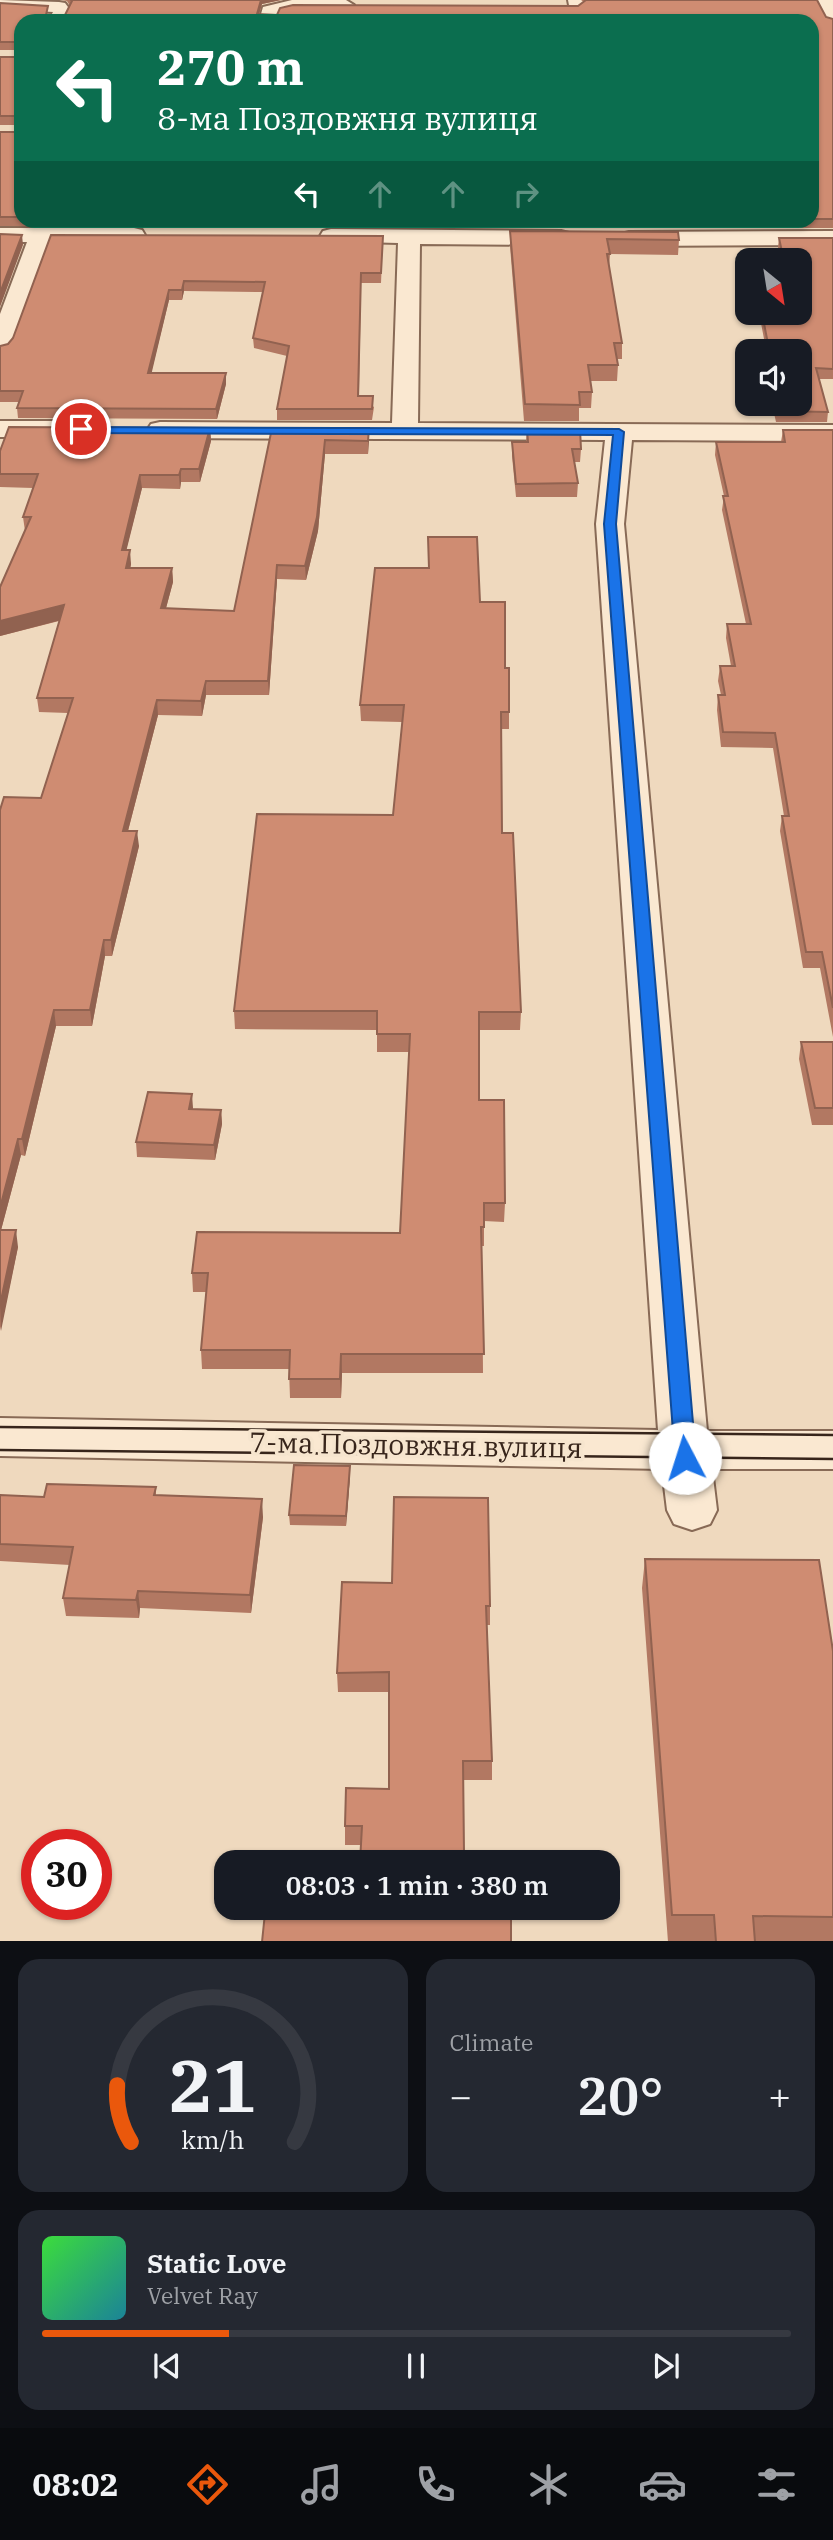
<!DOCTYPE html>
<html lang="en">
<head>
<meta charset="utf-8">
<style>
  body { margin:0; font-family:"IBM Plex Serif",serif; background:#242831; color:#f1f3f6; height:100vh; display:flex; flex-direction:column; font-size:26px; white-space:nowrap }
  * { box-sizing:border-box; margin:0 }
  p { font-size:23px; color:#9ea1a6 }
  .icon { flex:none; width:38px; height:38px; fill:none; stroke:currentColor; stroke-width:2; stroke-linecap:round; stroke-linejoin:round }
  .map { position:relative; height:1941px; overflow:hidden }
  .side { display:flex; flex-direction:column; gap:18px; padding:18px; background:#0d0f14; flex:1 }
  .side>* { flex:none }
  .guide { position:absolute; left:14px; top:14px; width:805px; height:214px; border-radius:21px; box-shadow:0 2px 5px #0004; background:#0b6e4f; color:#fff; overflow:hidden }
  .needle { width:46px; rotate:150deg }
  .buttons { position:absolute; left:735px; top:248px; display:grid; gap:14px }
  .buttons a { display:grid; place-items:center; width:77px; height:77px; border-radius:14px; background:#171b24; box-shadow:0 2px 5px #0004; font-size:35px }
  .speed { position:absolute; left:21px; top:1829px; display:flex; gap:14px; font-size:35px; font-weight:700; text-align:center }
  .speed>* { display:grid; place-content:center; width:91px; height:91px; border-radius:50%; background:#171b24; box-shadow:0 2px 5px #0004; line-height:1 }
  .speed .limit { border:10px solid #d22; background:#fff; color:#111 }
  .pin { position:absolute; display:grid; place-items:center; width:60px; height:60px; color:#fff; margin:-30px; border:4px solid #fff; border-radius:50%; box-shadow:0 2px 7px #0007 }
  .me { position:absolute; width:77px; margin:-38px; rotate:355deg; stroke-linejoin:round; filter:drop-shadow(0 0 5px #0008) }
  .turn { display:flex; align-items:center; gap:24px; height:147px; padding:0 28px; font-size:32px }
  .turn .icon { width:91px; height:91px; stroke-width:2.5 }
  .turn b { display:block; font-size:49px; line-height:60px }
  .lanes { display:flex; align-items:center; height:66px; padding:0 28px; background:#0003; justify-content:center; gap:35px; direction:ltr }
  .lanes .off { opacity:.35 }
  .big { font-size:52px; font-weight:600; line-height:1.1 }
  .side .tile { flex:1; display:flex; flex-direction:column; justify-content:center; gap:10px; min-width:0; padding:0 24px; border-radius:21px; background:#242831 }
  .side .dial { align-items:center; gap:0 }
  .dial svg { height:182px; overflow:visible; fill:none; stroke:#363941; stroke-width:7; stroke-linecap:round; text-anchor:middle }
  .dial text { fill:#f1f3f6; stroke:none }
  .song { display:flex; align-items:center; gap:21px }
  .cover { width:84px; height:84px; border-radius:10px; background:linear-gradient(135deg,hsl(120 70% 55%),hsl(190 70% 35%)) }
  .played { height:7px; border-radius:4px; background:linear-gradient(90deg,#ea580c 25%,#363941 25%) }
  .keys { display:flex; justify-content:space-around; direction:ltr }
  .heat { display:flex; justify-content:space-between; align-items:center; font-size:38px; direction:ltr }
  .side .tiles { flex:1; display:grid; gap:18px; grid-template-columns:1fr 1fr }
  .tile:last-child { grid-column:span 2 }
  .trip { position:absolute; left:214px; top:1850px; width:406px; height:70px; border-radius:21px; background:#171b24; box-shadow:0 2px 5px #0004; font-weight:600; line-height:70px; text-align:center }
  .dock { display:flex; height:112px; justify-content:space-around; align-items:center; background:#090b0e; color:#9ea1a6 }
  .dock .icon { width:49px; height:49px }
  .dock .on { color:#ea580c }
  .dock b { font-size:32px; color:#f1f3f6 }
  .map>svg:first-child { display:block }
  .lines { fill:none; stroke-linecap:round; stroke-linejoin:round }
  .street-casing { stroke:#886a56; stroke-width:4 }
  .street { fill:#fae8d1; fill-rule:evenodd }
  .tram { stroke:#37251b; stroke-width:2.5 }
  .wall { fill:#b27862 }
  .shaded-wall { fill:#916250 }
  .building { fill:#cf8c72; stroke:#916250; stroke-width:2 }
  .route { fill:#1a73e8; stroke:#114b97; stroke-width:2 }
  .labels { text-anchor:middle; stroke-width:7; stroke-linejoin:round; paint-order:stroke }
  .near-street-label { font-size:28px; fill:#37251b; stroke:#f6e5ce }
</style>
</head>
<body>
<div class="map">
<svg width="833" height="1942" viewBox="0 0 833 1942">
  <rect width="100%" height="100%" fill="#efd9be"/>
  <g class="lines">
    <defs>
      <path id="street" d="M 0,0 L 59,2 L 65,3 L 71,11 L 66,21 L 48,21 L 53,12 L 0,9 Z
        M 292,0 L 346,0 L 354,5 C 346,14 294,10 278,14 L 277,21 L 259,21 L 263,7 Z
        M 568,0 L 586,0 L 590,21 L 572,21 Z
        M 815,0 L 833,0 L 833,25 L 827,24 Z
        M 0,228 L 134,228 L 142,230 L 145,235 L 142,240 L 134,242 L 50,242 L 12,347 L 9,352 L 0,354 L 0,314 L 27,242 L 0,242 Z
        M 331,229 L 561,231 L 569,233 L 572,238 L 569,243 L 561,245 L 420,244 L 418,423 L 833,425 L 833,441 L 632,440 L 624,524 L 707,1431 L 833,1431 L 833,1469 L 712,1469 L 717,1510 L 710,1524 L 692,1530 L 674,1524 L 667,1510 L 662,1469 L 0,1456 L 0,1418 L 658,1430 L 596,524 L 605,440 L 160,438 L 151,436 L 147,430 L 151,424 L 160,422 L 392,423 L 398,243 L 323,241 L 320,236 L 323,231 Z
        M 833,231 L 833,245 L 629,246 L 621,244 L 618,239 L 621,234 L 629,232 Z
        M 0,421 L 61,421 L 70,423 L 74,429 L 70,435 L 61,437 L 0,437 Z"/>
    </defs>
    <!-- street casing -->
    <use href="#street" class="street-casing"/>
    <!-- street -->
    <use href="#street" class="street"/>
    <!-- tram -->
    <path class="tram" d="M 0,1427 L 833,1435
      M 0,1450 L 833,1459"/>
  </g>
  <!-- wall -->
  <path class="wall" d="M 62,0 L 281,0 L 262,4 L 259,15 L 277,15 L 578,6 L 584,2 L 581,0 L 817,0 L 826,17 L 833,19 L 833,228 L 774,228 L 772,221 L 770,220 L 812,220 L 812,21 L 21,21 L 21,50 L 0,50 L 0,3 L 49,15 L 65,15 L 70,6 L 67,1 Z
    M 0,57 L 21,57 L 21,125 L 0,125 Z
    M 0,132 L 21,132 L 21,220 L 417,220 L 417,222 L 385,222 L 385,227 L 0,226 Z
    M 486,220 L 675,220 L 674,228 L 508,227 L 508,222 L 486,222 Z
    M 510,231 L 679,240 L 678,255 L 610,254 L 609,269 L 622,343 L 622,359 L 617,359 L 618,365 L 617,381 L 590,381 L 592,392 L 591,408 L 579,408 L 579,421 L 524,421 L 510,246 Z
    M 51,235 L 383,236 L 381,283 L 361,283 L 359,396 L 374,407 L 372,420 L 277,420 L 277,409 L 287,356 L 254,348 L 253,338 L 263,292 L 184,291 L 182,300 L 169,300 L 151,373 L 226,373 L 226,384 L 217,419 L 18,418 L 17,408 L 19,402 L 0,402 L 0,346 L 8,344 L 13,338 Z
    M 779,238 L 833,238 L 833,379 L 819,379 L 828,412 L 827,422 L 776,422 L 772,404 L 800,404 L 800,352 L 761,352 L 762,344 L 765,344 L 759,313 L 800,313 L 800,261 L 781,261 L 778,247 Z
    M 210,428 L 211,441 L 200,482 L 181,482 L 180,489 L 142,488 L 126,550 L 131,564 L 130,568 L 172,568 L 173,582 L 166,608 L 234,611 L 272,428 L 369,428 L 368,454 L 325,454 L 318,531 L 306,580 L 277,579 L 269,695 L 206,695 L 202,716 L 158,715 L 128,831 L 139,846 L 112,956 L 105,956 L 92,1026 L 56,1026 L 25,1156 L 21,1155 L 1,1230 L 18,1247 L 0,1331 L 0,810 L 41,798 L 68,713 L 39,712 L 37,698 L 59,621 L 0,636 L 0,587 L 25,531 L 23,517 L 33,488 L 0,487 L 0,451 Z
    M 527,429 L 581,449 L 580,462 L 574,462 L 578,483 L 577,497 L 516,497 L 512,456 L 512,442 L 526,442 Z
    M 783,430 L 833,430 L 833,1037 L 820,968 L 803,968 L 780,831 L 782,816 L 784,816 L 773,748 L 721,747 L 717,710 L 718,695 L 721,695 L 718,681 L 720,666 L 731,666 L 726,638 L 727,624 L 746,624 L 722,510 L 724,496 L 715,455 L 716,442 L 781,442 Z
    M 480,602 L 505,668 L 509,712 L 509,729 L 501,729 L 502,833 L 521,1012 L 520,1030 L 479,1030 L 479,1100 L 505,1203 L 504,1222 L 484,1221 L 484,1246 L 482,1246 L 483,1373 L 342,1373 L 341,1398 L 290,1398 L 289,1369 L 202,1369 L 201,1350 L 206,1292 L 193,1292 L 192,1273 L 400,1233 L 410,1052 L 377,1052 L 377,1030 L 235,1029 L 234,1011 L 393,815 L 402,722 L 361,721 L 360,705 Z
    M 801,1042 L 833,1042 L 833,1125 L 812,1125 L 799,1059 Z
    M 221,1110 L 222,1124 L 215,1160 L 137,1157 L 136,1142 Z
    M 350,1476 L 346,1526 L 290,1525 L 289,1515 Z
    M 156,1487 L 156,1495 L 263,1517 L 251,1613 L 140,1608 L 139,1618 L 66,1616 L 63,1598 L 70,1565 L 0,1561 L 0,1495 L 44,1497 Z
    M 645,1559 L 833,1651 L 833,1942 L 668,1942 L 642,1588 Z
    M 342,1582 L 490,1606 L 490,1625 L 487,1625 L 492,1761 L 492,1780 L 463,1780 L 464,1852 L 361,1845 L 345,1845 L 345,1826 L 389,1789 L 389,1692 L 338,1692 L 337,1673 Z"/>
  <!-- shaded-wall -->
  <path class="shaded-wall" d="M 261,0 L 281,0 L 262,4 L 257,21 L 257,14 Z
    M 22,235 L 23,245 L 0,307 L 0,293 Z
    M 184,281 L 184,291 L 182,300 L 182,290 Z
    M 169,290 L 169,300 L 149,384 L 148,373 Z
    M 226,373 L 226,384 L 217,419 L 216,409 Z
    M 210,428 L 211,441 L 200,482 L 199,469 Z
    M 369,428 L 369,441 L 368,454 L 368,441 Z
    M 325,440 L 325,454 L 318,531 L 306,580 L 305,566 Z
    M 181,469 L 181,482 L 180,489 L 179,475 Z
    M 140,475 L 142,488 L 123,564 L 122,550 Z
    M 130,550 L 131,564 L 128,582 L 126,568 Z
    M 277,565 L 277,579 L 269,695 L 268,681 Z
    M 172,568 L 173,582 L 162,623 L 161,608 Z
    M 64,605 L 65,619 L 0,636 L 0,621 Z
    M 206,681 L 206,695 L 202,716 L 201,701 Z
    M 157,700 L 158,715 L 124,846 L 123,831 Z
    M 137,831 L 139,846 L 112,956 L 111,940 Z
    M 104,940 L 105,956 L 92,1026 L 90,1010 Z
    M 54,1010 L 56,1026 L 25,1156 L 22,1139 Z
    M 192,1094 L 193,1108 L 190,1123 L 189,1109 Z
    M 221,1110 L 222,1124 L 215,1160 L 214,1145 Z
    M 18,1139 L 21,1155 L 0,1234 L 0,1208 Z
    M 16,1230 L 18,1247 L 1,1331 L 0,1305 Z
    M 341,1354 L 342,1373 L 341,1398 L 340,1379 Z
    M 350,1466 L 350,1476 L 346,1526 L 346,1516 Z
    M 262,1499 L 263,1517 L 251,1613 L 250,1595 Z
    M 138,1591 L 140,1608 L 139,1618 L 136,1600 Z"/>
  <!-- building -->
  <path class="building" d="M 71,0 L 261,0 L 257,14 L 277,15 L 280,8 L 293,5 L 578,6 L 586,0 L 817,0 L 826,17 L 833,19 L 833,219 L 812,219 L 812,21 L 21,21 L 21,42 L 0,42 L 0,3 L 48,6 L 46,15 L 65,15 L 72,1 Z
    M 0,57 L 21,57 L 21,116 L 0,116 Z
    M 0,132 L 21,132 L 21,217 L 0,217 Z
    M 510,231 L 678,232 L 679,240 L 607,239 L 610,254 L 607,254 L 622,343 L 614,343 L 618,365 L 588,365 L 592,392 L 579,392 L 580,405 L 525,404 Z
    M 0,234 L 22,235 L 0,293 Z
    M 51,235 L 383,236 L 381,273 L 361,273 L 358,396 L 373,396 L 372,409 L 277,409 L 289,346 L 253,338 L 265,282 L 184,281 L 182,290 L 169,290 L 148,373 L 226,373 L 216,409 L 17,408 L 23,391 L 0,391 L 0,346 L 8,344 L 13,338 Z
    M 779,238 L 833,238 L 833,369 L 816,368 L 828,412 L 777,411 L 776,404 L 800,404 L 800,352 L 763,352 L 762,344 L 768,344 L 762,313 L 800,313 L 800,261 L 784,261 Z
    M 9,427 L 210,428 L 199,469 L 181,469 L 179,475 L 140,475 L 122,550 L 130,550 L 126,568 L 172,568 L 161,608 L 234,611 L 272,428 L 369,428 L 368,441 L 325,440 L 317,517 L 305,566 L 277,565 L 268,681 L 206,681 L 201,701 L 157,700 L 123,831 L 137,831 L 111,940 L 104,940 L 90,1010 L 54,1010 L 22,1139 L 18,1139 L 0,1208 L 0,810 L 4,797 L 41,798 L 73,698 L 37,698 L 64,605 L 0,621 L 0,587 L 31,517 L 23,517 L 38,474 L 0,474 L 0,451 Z
    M 527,429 L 580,429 L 581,449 L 572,449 L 578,483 L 516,484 L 512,442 L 528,442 Z
    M 783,430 L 833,430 L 833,1008 L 822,952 L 806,952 L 782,816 L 789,816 L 775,733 L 723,732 L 718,695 L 725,695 L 720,666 L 735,666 L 727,624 L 751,624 L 723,496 L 728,496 L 716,442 L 785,442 Z
    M 428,537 L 477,537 L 480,602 L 505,602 L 505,668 L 509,668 L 509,712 L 501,712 L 502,833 L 513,833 L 521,1012 L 479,1012 L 479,1100 L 504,1100 L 505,1203 L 484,1203 L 484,1227 L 481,1227 L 484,1354 L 341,1354 L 340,1379 L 289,1379 L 290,1350 L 201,1350 L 208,1273 L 192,1273 L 197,1232 L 400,1233 L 410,1034 L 377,1034 L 377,1011 L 234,1011 L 257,814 L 393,815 L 404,705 L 360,705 L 375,568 L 429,568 Z
    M 801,1042 L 833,1042 L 833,1108 L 815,1108 Z
    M 148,1092 L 192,1094 L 189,1109 L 221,1110 L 214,1145 L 136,1142 Z
    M 0,1230 L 16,1230 L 0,1305 Z
    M 294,1465 L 350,1466 L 346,1516 L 289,1515 Z
    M 47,1484 L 156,1487 L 154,1495 L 262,1499 L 250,1595 L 138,1591 L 136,1600 L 63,1598 L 73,1547 L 0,1544 L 0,1495 L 44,1497 Z
    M 394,1497 L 488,1498 L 490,1606 L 486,1606 L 492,1761 L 463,1761 L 464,1852 L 511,1853 L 511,1862 L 360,1862 L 362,1826 L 345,1826 L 346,1788 L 389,1789 L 389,1672 L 337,1673 L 342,1582 L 392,1583 Z
    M 645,1559 L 819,1560 L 833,1651 L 833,1917 L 753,1916 L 755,1942 L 716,1942 L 714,1915 L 672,1915 Z
    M 357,1908 L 511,1908 L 511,1942 L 262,1942 L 265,1913 L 357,1916 Z"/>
  <!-- route -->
  <path class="route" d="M 77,427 L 619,429 L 624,432 L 616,524 L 696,1458 L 693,1464 L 685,1466 L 678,1464 L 675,1458 L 604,524 L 613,435 L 81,433 L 77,432 Z"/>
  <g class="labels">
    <!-- near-street labels -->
    <g class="near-street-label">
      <text transform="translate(416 1445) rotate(1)" y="10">7-ма Поздовжня вулиця</text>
    </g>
  </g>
</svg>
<div class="buttons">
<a><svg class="needle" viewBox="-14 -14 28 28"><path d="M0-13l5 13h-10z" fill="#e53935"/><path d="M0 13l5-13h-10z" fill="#9ea1a6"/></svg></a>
<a><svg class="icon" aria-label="sound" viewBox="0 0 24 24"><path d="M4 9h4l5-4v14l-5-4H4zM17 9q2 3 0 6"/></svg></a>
</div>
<div class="speed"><div class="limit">30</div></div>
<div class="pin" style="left:81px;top:429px;background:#d93025"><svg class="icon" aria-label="arrive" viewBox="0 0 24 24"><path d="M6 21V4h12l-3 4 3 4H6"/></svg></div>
<svg class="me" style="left:685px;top:1458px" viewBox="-20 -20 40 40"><circle r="19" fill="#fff"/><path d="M0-13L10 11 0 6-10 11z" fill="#1a73e8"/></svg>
<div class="trip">08:03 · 1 min · 380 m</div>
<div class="guide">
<div class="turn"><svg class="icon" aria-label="left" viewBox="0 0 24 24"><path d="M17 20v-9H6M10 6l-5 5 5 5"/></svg><div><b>270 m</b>8-ма Поздовжня вулиця</div></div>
<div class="lanes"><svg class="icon" aria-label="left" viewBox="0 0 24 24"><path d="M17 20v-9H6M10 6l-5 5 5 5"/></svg><svg class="icon off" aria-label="ahead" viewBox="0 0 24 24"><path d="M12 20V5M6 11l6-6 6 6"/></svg><svg class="icon off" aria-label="ahead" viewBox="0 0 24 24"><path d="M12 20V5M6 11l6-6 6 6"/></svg><svg class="icon off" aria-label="right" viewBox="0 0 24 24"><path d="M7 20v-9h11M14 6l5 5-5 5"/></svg></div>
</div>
</div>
<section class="side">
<div class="tiles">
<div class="tile dial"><svg viewBox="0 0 100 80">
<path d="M14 69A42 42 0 1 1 86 69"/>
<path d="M14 69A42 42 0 0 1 8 44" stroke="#ea580c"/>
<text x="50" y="56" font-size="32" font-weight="700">21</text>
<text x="50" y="72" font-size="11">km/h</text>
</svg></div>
<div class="tile"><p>Climate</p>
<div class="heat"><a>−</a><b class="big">20°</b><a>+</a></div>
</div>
<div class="tile">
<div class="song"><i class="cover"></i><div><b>Static Love</b><p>Velvet Ray</p></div></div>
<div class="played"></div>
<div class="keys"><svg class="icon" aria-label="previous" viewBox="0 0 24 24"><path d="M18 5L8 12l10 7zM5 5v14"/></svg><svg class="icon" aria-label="pause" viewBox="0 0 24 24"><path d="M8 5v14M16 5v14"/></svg><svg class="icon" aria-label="next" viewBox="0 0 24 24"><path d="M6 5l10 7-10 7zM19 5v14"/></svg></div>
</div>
</div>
</section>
<nav class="dock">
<b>08:02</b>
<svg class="icon on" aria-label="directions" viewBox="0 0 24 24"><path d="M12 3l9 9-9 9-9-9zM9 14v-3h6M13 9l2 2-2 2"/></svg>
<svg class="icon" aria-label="music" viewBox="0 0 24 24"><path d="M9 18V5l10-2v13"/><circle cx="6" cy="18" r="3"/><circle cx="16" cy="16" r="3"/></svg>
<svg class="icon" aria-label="phone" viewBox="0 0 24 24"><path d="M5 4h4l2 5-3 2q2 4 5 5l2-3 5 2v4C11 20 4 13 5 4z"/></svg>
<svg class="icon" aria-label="climate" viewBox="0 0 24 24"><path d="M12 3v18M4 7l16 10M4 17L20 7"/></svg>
<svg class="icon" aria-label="car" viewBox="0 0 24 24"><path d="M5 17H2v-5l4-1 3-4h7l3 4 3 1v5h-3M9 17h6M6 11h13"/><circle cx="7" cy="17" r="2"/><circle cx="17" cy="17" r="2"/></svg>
<svg class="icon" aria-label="filters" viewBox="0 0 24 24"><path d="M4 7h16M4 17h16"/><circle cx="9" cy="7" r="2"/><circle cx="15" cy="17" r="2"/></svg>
</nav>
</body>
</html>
